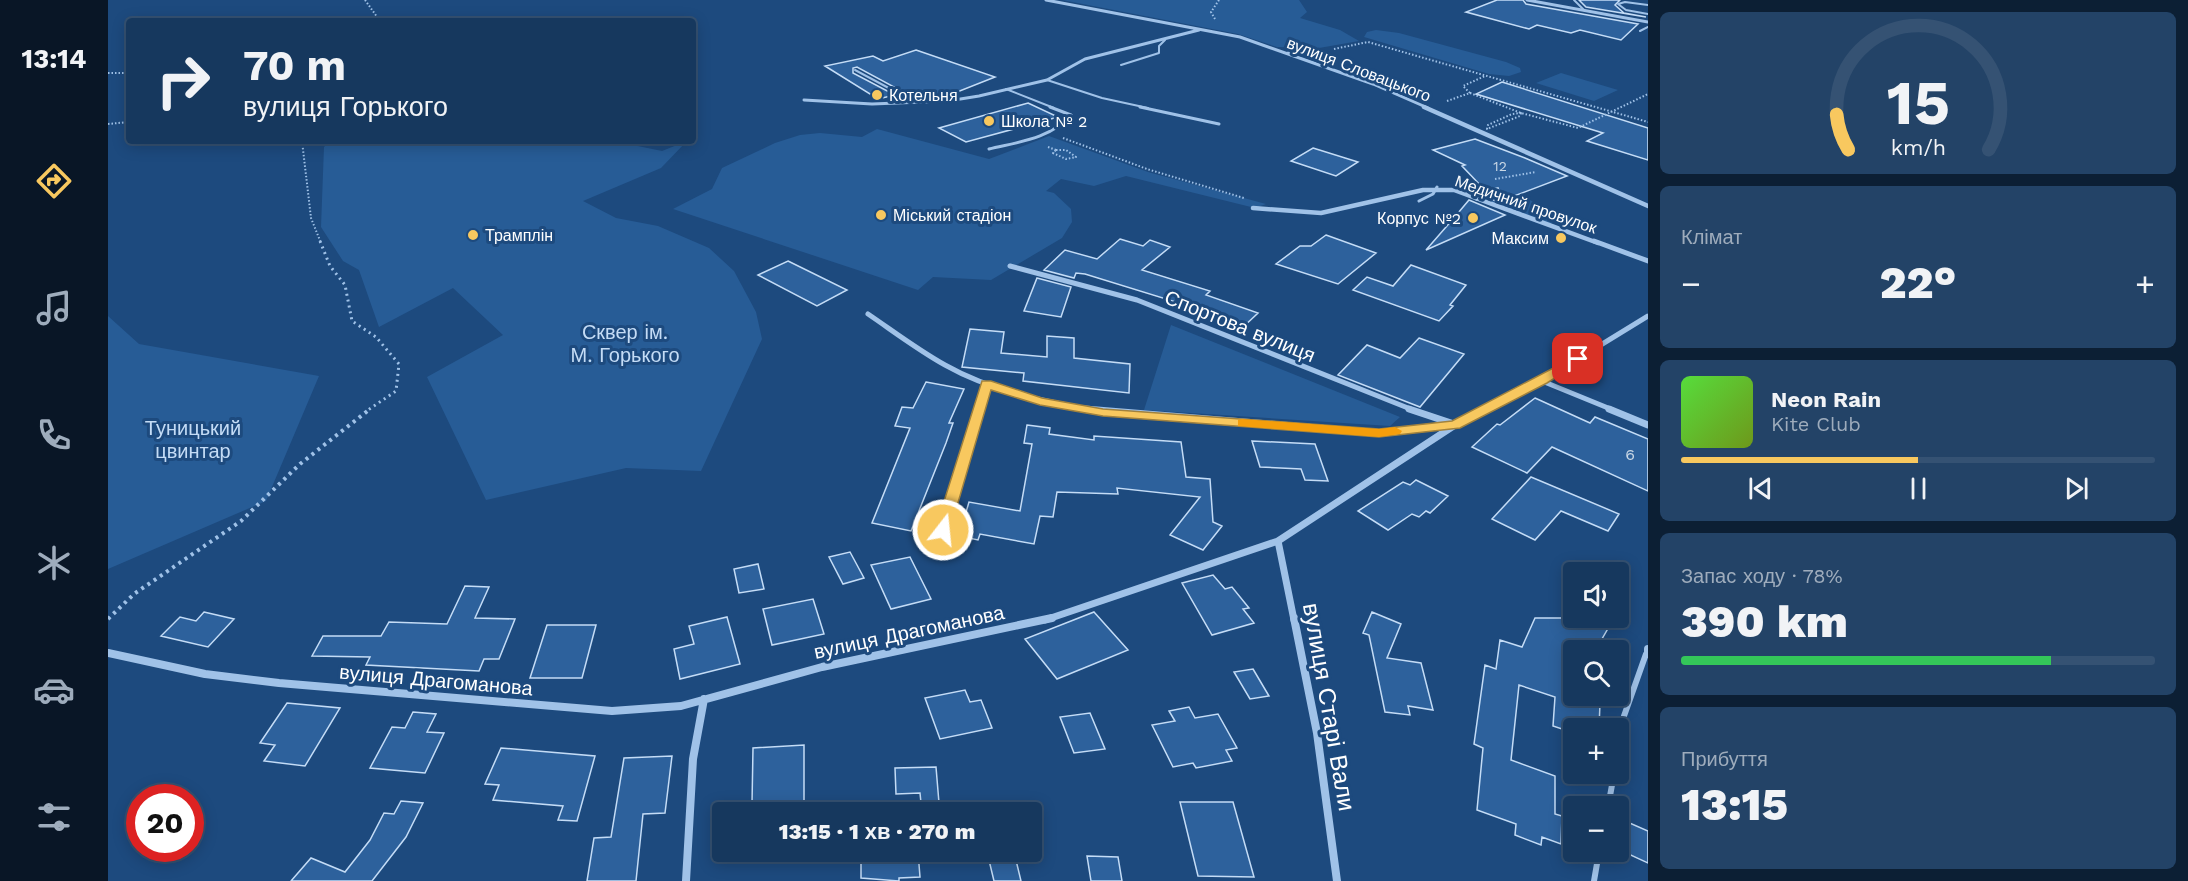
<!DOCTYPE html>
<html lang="uk">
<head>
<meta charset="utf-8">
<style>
  body { margin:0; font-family:"Work Sans",sans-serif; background:#234367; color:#f1f3f6; height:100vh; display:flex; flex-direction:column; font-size:22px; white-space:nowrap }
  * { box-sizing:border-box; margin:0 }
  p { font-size:20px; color:#9eacbc }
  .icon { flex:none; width:33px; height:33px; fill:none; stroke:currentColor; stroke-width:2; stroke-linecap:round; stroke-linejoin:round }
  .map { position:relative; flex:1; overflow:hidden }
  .details { display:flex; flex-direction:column; gap:12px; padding:12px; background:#0c1f34; width:540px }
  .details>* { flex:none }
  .hud { position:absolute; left:18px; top:18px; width:570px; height:126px; border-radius:6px; box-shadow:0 3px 15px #0003,0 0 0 2px #355273; background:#16385e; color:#f1f3f6; overflow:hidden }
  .fabs { position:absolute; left:1455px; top:562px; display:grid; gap:12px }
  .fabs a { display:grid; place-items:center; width:66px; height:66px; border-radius:6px; background:#16385e; box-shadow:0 3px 15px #0003,0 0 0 2px #355273; font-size:30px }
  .speed { position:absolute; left:18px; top:784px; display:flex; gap:12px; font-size:30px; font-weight:700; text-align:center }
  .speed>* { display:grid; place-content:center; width:78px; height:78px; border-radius:50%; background:#16385e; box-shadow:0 3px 15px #0003,0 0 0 2px #355273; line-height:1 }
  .speed .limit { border:9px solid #d22; background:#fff; color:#111 }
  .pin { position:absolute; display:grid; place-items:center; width:51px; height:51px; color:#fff; margin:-26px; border-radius:12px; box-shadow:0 3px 9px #0006 }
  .me { position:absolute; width:66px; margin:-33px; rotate:16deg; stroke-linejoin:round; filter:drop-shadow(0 0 4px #0008) }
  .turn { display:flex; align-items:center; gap:21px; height:126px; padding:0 18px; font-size:27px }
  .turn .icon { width:78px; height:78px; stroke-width:2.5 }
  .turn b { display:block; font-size:42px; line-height:51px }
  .big { font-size:45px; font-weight:800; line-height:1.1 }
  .details .card { flex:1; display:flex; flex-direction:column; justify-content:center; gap:9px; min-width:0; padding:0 21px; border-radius:9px; background:#234367 }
  .details .dial { align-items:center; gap:0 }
  .dial svg { height:156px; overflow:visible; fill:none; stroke:#355273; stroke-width:7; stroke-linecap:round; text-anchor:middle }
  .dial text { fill:#f1f3f6; stroke:none }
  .song { display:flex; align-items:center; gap:18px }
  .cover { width:72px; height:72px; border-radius:9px; background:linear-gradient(135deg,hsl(110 70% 55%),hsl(80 70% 35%)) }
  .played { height:6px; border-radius:3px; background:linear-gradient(90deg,#f8c85f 50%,#355273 50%) }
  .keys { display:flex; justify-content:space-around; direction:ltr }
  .heat { display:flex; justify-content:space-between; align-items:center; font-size:33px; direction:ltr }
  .charge { height:9px; border-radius:4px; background:linear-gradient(90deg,#34c759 78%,#355273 0) }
  .trip { position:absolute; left:604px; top:802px; width:330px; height:60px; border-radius:6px; background:#16385e; box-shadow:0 3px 15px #0003,0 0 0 2px #355273; font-weight:800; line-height:60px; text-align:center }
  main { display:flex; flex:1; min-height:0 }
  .dock { display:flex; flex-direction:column; width:108px; justify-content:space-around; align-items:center; background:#091626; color:#9eacbc }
  .dock .icon { width:42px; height:42px }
  .dock .current { color:#f8c85f }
  .dock b { font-size:27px; color:#f1f3f6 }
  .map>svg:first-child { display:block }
  .green { fill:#275c96 }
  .building { fill:#2d619c; stroke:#c4dcf6; stroke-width:1.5 }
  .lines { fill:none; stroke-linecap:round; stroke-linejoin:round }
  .path-far2 { stroke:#a0c2e8; stroke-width:2; stroke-dasharray:1.5 2; stroke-linecap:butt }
  .path-far1 { stroke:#a0c2e8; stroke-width:3; stroke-dasharray:2 4; stroke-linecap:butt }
  .path { stroke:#a0c2e8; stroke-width:4; stroke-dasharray:3 4.5; stroke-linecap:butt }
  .service-far4 { stroke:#a0c2e8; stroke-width:2 }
  .service-far3 { stroke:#a0c2e8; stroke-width:3 }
  .service-far2 { stroke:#a0c2e8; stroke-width:4 }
  .service-far1 { stroke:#a0c2e8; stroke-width:4.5 }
  .service { stroke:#a0c2e8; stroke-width:6 }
  .pedestrian { stroke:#a0c2e8; stroke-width:4 }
  .minor-far4 { stroke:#a0c2e8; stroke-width:3 }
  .minor-far3 { stroke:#a0c2e8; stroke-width:4.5 }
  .minor-far2 { stroke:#a0c2e8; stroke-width:5 }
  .minor-far1 { stroke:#a0c2e8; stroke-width:7 }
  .minor { stroke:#a0c2e8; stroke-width:8 }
  .route { fill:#f8c85f; stroke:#a1823e; stroke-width:1.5 }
  .slow { fill:#f59e0b }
  .poi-dot { fill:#f8c85f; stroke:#1d4a7e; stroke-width:2 }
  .labels { text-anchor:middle; stroke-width:6; stroke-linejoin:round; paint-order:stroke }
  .far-number-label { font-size:14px; fill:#cad8e6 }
  .far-street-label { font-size:16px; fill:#fff; stroke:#1d4a7e }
  .far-poi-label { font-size:16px; fill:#fff; stroke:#1d4a7e; text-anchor:start }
  .number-label { font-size:16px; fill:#cad8e6 }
  .street-label { font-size:20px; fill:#fff; stroke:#1d4a7e }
  .park-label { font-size:20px; fill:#c4dcf6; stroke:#1d4a7e }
  .near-street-label { font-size:24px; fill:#fff; stroke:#1d4a7e }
</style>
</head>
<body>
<main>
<nav class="dock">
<b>13:14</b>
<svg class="icon current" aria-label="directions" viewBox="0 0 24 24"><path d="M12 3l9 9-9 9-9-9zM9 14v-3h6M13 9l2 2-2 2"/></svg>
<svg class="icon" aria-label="music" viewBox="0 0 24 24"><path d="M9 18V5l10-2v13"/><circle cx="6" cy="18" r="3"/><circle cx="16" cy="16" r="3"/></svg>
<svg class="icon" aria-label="phone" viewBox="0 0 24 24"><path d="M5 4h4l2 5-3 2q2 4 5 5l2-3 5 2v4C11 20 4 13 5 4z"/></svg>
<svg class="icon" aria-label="climate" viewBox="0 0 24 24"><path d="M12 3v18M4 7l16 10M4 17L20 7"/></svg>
<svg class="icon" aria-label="car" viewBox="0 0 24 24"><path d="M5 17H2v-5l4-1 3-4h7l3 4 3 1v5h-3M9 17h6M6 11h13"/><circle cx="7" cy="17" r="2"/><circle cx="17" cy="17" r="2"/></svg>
<svg class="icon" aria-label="filters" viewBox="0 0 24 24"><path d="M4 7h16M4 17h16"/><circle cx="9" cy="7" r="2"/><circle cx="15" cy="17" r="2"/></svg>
</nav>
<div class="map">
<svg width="1540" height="881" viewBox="0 0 1540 881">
  <rect width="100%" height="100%" fill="#1d4a7e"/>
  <!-- green -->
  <path class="green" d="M 954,0 L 1191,0 L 1199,12 L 1192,18 L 1232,30 L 1251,41 L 1211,48 L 1169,47 L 1130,34 Z
    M 1268,30 L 1291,33 L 1398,62 L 1412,68 L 1413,72 L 1401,76 L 1381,74 L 1256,37 L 1259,32 Z
    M 1453,73 L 1510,90 L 1486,101 L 1428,83 Z
    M 769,129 L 881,159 L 941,136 L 1040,172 L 1158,204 L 1147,208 L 1018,176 L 986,186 L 953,179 L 938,191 L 946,193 L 963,209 L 964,222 L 954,238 L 883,280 L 825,277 L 810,290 L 565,209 L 604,189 L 614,168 L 667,143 L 692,135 L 712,133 L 754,137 Z
    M 222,141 L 419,141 L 477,146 L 515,143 L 554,151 L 579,141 L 553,168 L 475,201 L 508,218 L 550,226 L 601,248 L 626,271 L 648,312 L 654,339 L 593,471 L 518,468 L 378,500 L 319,377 L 395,335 L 345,288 L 271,327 L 251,270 L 235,261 L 213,227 L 216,147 Z
    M 1400,192 L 1459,214 L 1441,224 L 1381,201 Z
    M 0,316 L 31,344 L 211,376 L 158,501 L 0,569 Z
    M 1063,325 L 1292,417 L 1282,426 L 1036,410 Z"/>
  <!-- building -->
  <path class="building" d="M 1389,0 L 1415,0 L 1418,4 L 1530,24 L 1513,40 L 1472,30 L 1463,33 L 1429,25 L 1421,29 L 1358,12 Z
    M 1471,0 L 1512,0 L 1507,5 L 1516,13 L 1538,17 L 1478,7 Z
    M 808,50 L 887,77 L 834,98 L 817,98 L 803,91 L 797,93 L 749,67 L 745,68 L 745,73 L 787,95 L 770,99 L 717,66 L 765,56 L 775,61 Z
    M 1394,82 L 1540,128 L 1540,160 L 1479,141 L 1495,133 L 1368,94 Z
    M 920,103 L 950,117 L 858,142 L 831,128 Z
    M 1367,139 L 1417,158 L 1459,176 L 1390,202 L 1383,199 L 1392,194 L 1390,188 L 1368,193 L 1374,187 L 1354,166 L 1357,165 L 1325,150 Z
    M 1205,148 L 1250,162 L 1228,176 L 1183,161 Z
    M 1361,200 L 1397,215 L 1318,250 L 1345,219 Z
    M 1218,235 L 1268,253 L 1230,284 L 1168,264 L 1192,246 L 1203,246 Z
    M 1012,239 L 1035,246 L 1042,240 L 1062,247 L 1034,270 L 1102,291 L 1098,295 L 1150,313 L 1132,330 L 1064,306 L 1068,302 L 977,274 L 968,273 L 966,278 L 936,270 L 957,250 L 989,259 Z
    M 680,261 L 739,290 L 709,306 L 650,275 Z
    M 1303,265 L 1358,285 L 1342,305 L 1345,306 L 1331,321 L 1245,290 L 1259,277 L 1285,286 Z
    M 929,278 L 963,287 L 953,317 L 916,311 Z
    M 862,329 L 896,332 L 893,353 L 939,357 L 939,336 L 966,338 L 966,358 L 1022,364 L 1021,393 L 915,381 L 916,373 L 854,367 Z
    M 1311,338 L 1356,354 L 1312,407 L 1230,375 L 1259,345 L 1292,358 Z
    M 818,382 L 856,389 L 841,423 L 845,423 L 838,443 L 803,531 L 764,523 L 802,428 L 787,426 L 794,407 L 805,408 Z
    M 1427,398 L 1482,423 L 1487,417 L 1540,439 L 1540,491 L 1444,447 L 1419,473 L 1364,447 L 1389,424 L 1392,425 Z
    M 919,425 L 942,428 L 941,434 L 986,440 L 986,436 L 1073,442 L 1078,477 L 1102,479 L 1105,522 L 1114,526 L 1095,550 L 1062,535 L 1092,497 L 1009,488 L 1010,494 L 949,492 L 945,517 L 932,516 L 926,544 L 872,534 L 870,540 L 851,536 L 861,502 L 912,511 L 924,444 L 916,443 Z
    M 1144,441 L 1207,444 L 1220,481 L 1197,480 L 1193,469 L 1152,467 Z
    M 1423,477 L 1511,514 L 1500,531 L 1453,511 L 1427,540 L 1384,519 Z
    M 1308,480 L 1340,496 L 1322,513 L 1318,511 L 1311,517 L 1304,514 L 1280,530 L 1250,511 L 1295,482 L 1302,485 Z
    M 742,552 L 756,578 L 735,584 L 721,557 Z
    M 802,557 L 823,599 L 783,609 L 763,565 Z
    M 650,564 L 656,589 L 631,593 L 626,569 Z
    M 1105,575 L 1117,589 L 1124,587 L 1141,608 L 1135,609 L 1146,623 L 1104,635 L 1074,583 Z
    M 357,586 L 381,587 L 367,618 L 407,619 L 391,659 L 376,659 L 371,671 L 258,665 L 262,657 L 204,656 L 215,636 L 273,636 L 281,622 L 339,624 Z
    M 705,599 L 716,634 L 664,645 L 655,609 Z
    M 96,612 L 126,619 L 100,647 L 53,636 L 72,617 L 88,621 Z
    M 986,612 L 1020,650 L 949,679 L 917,639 Z
    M 1264,612 L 1293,624 L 1279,658 L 1313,663 L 1325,710 L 1300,706 L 1302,715 L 1277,712 L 1261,635 L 1255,633 Z
    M 619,617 L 632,664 L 572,679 L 566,649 L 586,644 L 581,626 Z
    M 1427,618 L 1506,618 L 1487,651 L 1466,651 L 1466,696 L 1492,703 L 1491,729 L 1466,729 L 1466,733 L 1445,726 L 1447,697 L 1411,685 L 1403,760 L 1447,776 L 1447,814 L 1454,816 L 1453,844 L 1434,837 L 1433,845 L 1407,835 L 1408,824 L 1369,810 L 1375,748 L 1366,744 L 1377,665 L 1388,669 L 1392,640 L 1414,647 Z
    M 439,625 L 488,625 L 474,678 L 422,678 Z
    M 1145,669 L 1161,696 L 1142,699 L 1126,672 Z
    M 857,690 L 862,702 L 873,700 L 884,728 L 832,739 L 817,698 Z
    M 179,703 L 232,708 L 197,766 L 156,761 L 167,745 L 152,743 Z
    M 1081,707 L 1087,718 L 1110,714 L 1129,748 L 1118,750 L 1124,761 L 1088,768 L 1085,763 L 1065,767 L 1044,725 L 1067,721 L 1061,711 Z
    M 305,712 L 328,714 L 319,732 L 336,733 L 317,773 L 262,768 L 284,727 L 297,728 Z
    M 982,713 L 997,749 L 966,753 L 952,717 Z
    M 696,745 L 696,801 L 644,804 L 645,748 Z
    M 393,748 L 487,756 L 469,821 L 450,820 L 455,806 L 385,800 L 391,785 L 377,784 Z
    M 564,756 L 557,813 L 535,814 L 528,881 L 479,881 L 486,838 L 503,837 L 516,758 Z
    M 828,767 L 831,803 L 813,803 L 812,793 L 788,794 L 787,768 Z
    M 293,801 L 315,803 L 298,837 L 264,881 L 183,881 L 203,858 L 237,872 L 262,840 L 276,813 L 286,814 Z
    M 1072,802 L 1125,802 L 1146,877 L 1090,876 Z
    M 1517,821 L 1540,831 L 1540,863 L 1514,851 Z
    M 753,852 L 810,852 L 812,877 L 791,878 L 791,881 L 753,878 Z
    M 879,852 L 906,852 L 913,881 L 886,881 Z
    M 979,856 L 1010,857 L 1014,881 L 983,881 Z"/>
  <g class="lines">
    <!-- path-far2 -->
    <path class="path-far2" d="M 257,0 L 272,21
      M 1107,19 L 1103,12 L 1111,0
      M 1226,49 L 1260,42 L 1540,122
      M 0,73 L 21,73
      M 1362,93 L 1413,113 L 1470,128 L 1540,94
      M 1339,101 L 1362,93 L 1355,86 L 1377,76
      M 1413,113 L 1412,116 L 1379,129 L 1380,125 L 1404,114 Z
      M 0,124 L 21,122
      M 955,138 L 1039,169 L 1136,198
      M 194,141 L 203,218 L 213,243
      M 940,147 L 948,150
      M 948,150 L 958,150 L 968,157 L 958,159 L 945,153 Z
      M 1387,179 L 1428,172"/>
    <!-- path-far1 -->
    <path class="path-far1" d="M 212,241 L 222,266 L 237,285 L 244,321 L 268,337 L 291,364 L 288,391 L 260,410"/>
    <!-- path -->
    <path class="path" d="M 0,619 L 26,594 L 133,521 L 192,464 L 262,409"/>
    <!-- service-far4 -->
    <path class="service-far4" d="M 1466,0 L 1477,11
      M 1540,5 L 1517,2 L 1510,4 L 1518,10 L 1540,14
      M 1532,31 L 1540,27
      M 1013,65 L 1051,53 L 1051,46 L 1057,40
      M 747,70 L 805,101
      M 939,80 L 994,98 L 1040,108
      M 898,89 L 946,108"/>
    <!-- service-far3 -->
    <path class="service-far3" d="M 1032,107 L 1111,124
      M 881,149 C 910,142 942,139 963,115 L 942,107
      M 1311,201 L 1325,194 L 1329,187"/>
    <!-- service-far2 -->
    <path class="service-far2" d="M 870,410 L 878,384"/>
    <!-- service-far1 -->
    <path class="service-far1" d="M 835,530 L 871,409"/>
    <!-- service -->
    <path class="service" d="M 1510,747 L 1516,716 L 1538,654
      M 1500,807 L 1506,774
      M 1486,881 L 1491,852"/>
    <!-- pedestrian -->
    <path class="pedestrian" d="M 1369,199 L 1389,192"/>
    <!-- minor-far4 -->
    <path class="minor-far4" d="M 938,0 L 1132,37 L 1265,84 L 1320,108
      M 1419,0 L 1540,22
      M 1180,53 L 1214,52
      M 696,100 L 764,104 L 840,101 L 871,96 L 939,80 L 977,59 L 1091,30"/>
    <!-- minor-far3 -->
    <path class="minor-far3" d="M 1316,107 L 1540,206
      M 1145,208 L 1213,213 L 1315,190 L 1346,190 L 1490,243"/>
    <!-- minor-far2 -->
    <path class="minor-far2" d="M 1486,241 L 1540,261
      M 902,266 L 1029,300 L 1305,410
      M 760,314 C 785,331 810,350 837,365 C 883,391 935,401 986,410
      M 1434,381 L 1505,410
      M 1376,410 L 1434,381 L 1540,316"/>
    <!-- minor-far1 -->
    <path class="minor-far1" d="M 977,409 L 1271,433 L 1343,425
      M 1301,409 L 1343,423
      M 1501,409 L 1540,425
      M 1170,541 L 1186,620
      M 937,620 L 1170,541 L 1347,425 L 1379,409"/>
    <!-- minor -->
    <path class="minor" d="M 1186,618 L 1209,733 L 1229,881
      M 1540,649 L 1540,654
      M 0,653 L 97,674 L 171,683 L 504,711 L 573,706 L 714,667 L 944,618
      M 578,881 L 585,759 L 596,699"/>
  </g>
  <!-- route -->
  <path class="route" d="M 1470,355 L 1476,359 L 1474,361 L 1439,383 L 1352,428 L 1271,437 L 995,416 L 932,405 L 883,390 L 842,530 L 835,535 L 827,530 L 874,381 L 883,381 L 934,398 L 995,409 L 1271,429 L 1344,421 Z"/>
  <!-- slow -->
  <path class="slow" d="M 1134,419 L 1271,429 L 1287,427 L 1294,431 L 1292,434 L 1271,437 L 1130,426 L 1130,420 Z"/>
  <!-- markers -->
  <g class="poi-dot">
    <circle cx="769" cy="95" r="6"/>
    <circle cx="881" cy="121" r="6"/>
    <circle cx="773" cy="215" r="6"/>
    <circle cx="1365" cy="218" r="6"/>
    <circle cx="365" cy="235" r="6"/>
    <circle cx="1453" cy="238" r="6"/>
  </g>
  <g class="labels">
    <!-- far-number labels -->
    <g class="far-number-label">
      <text x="1392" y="171">12</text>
    </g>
    <!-- far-street labels -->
    <g class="far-street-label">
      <text transform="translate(1251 69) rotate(21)" y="6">вулиця Словацького</text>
      <text transform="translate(1418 204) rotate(19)" y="6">Медичний провулок</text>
    </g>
    <!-- far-poi labels -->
    <g class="far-poi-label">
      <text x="781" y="101">Котельня</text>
      <text x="893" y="127">Школа № 2</text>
      <text x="785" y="221">Міський стадіон</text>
      <text x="1353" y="224" text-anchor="end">Корпус №2</text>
      <text x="377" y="241">Трамплін</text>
      <text x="1441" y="244" text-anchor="end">Максим</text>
    </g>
    <!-- number labels -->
    <g class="number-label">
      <text x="1522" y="460">6</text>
    </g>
    <!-- street labels -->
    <g class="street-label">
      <text transform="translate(1132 326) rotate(22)" y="7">Спортова вулиця</text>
      <text transform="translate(801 632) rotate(-12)" y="7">вулиця Драгоманова</text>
      <text transform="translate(328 680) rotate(5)" y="7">вулиця Драгоманова</text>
    </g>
    <!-- park labels -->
    <g class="park-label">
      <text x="517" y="339">Сквер ім.<tspan x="517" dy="23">М. Горького</tspan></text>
      <text x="85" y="435">Туницький<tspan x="85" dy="23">цвинтар</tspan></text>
    </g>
    <!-- near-street labels -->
    <g class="near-street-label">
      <text transform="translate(1221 707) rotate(80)" y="8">вулиця Старі Вали</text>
    </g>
  </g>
</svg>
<div class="fabs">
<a><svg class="icon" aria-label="sound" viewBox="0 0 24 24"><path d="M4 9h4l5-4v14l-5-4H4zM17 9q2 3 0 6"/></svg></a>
<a><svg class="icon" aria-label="search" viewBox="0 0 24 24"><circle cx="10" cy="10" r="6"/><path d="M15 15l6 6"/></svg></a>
<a>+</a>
<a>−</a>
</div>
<div class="speed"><div class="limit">20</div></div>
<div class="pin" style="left:1470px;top:359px;background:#d93025"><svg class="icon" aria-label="arrive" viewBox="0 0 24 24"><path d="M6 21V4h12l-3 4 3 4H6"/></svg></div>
<svg class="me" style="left:835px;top:530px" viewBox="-20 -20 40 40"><circle r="17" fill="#f8c85f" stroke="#fff" stroke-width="3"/><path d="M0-11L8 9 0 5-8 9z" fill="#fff"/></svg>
<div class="trip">13:15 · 1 хв · 270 m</div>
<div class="hud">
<div class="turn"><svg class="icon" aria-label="right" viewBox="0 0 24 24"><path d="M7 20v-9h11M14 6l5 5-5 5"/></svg><div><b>70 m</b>вулиця Горького</div></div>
</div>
</div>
<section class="details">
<div class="card dial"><svg viewBox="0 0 100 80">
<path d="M14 69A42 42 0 1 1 86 69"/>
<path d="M14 69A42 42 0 0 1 8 51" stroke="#f8c85f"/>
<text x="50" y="56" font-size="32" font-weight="700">15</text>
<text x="50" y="72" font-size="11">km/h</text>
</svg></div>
<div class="card"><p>Клімат</p>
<div class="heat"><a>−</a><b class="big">22°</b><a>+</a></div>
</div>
<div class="card">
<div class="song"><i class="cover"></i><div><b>Neon Rain</b><p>Kite Club</p></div></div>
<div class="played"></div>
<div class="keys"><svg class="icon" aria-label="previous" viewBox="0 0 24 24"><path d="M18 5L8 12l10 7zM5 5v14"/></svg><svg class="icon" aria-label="pause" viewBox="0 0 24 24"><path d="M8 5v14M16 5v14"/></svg><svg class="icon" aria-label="next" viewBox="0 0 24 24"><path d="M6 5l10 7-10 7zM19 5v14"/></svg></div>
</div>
<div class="card"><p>Запас ходу · 78%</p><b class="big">390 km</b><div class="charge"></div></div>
<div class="card"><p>Прибуття</p><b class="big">13:15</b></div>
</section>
</main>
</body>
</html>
